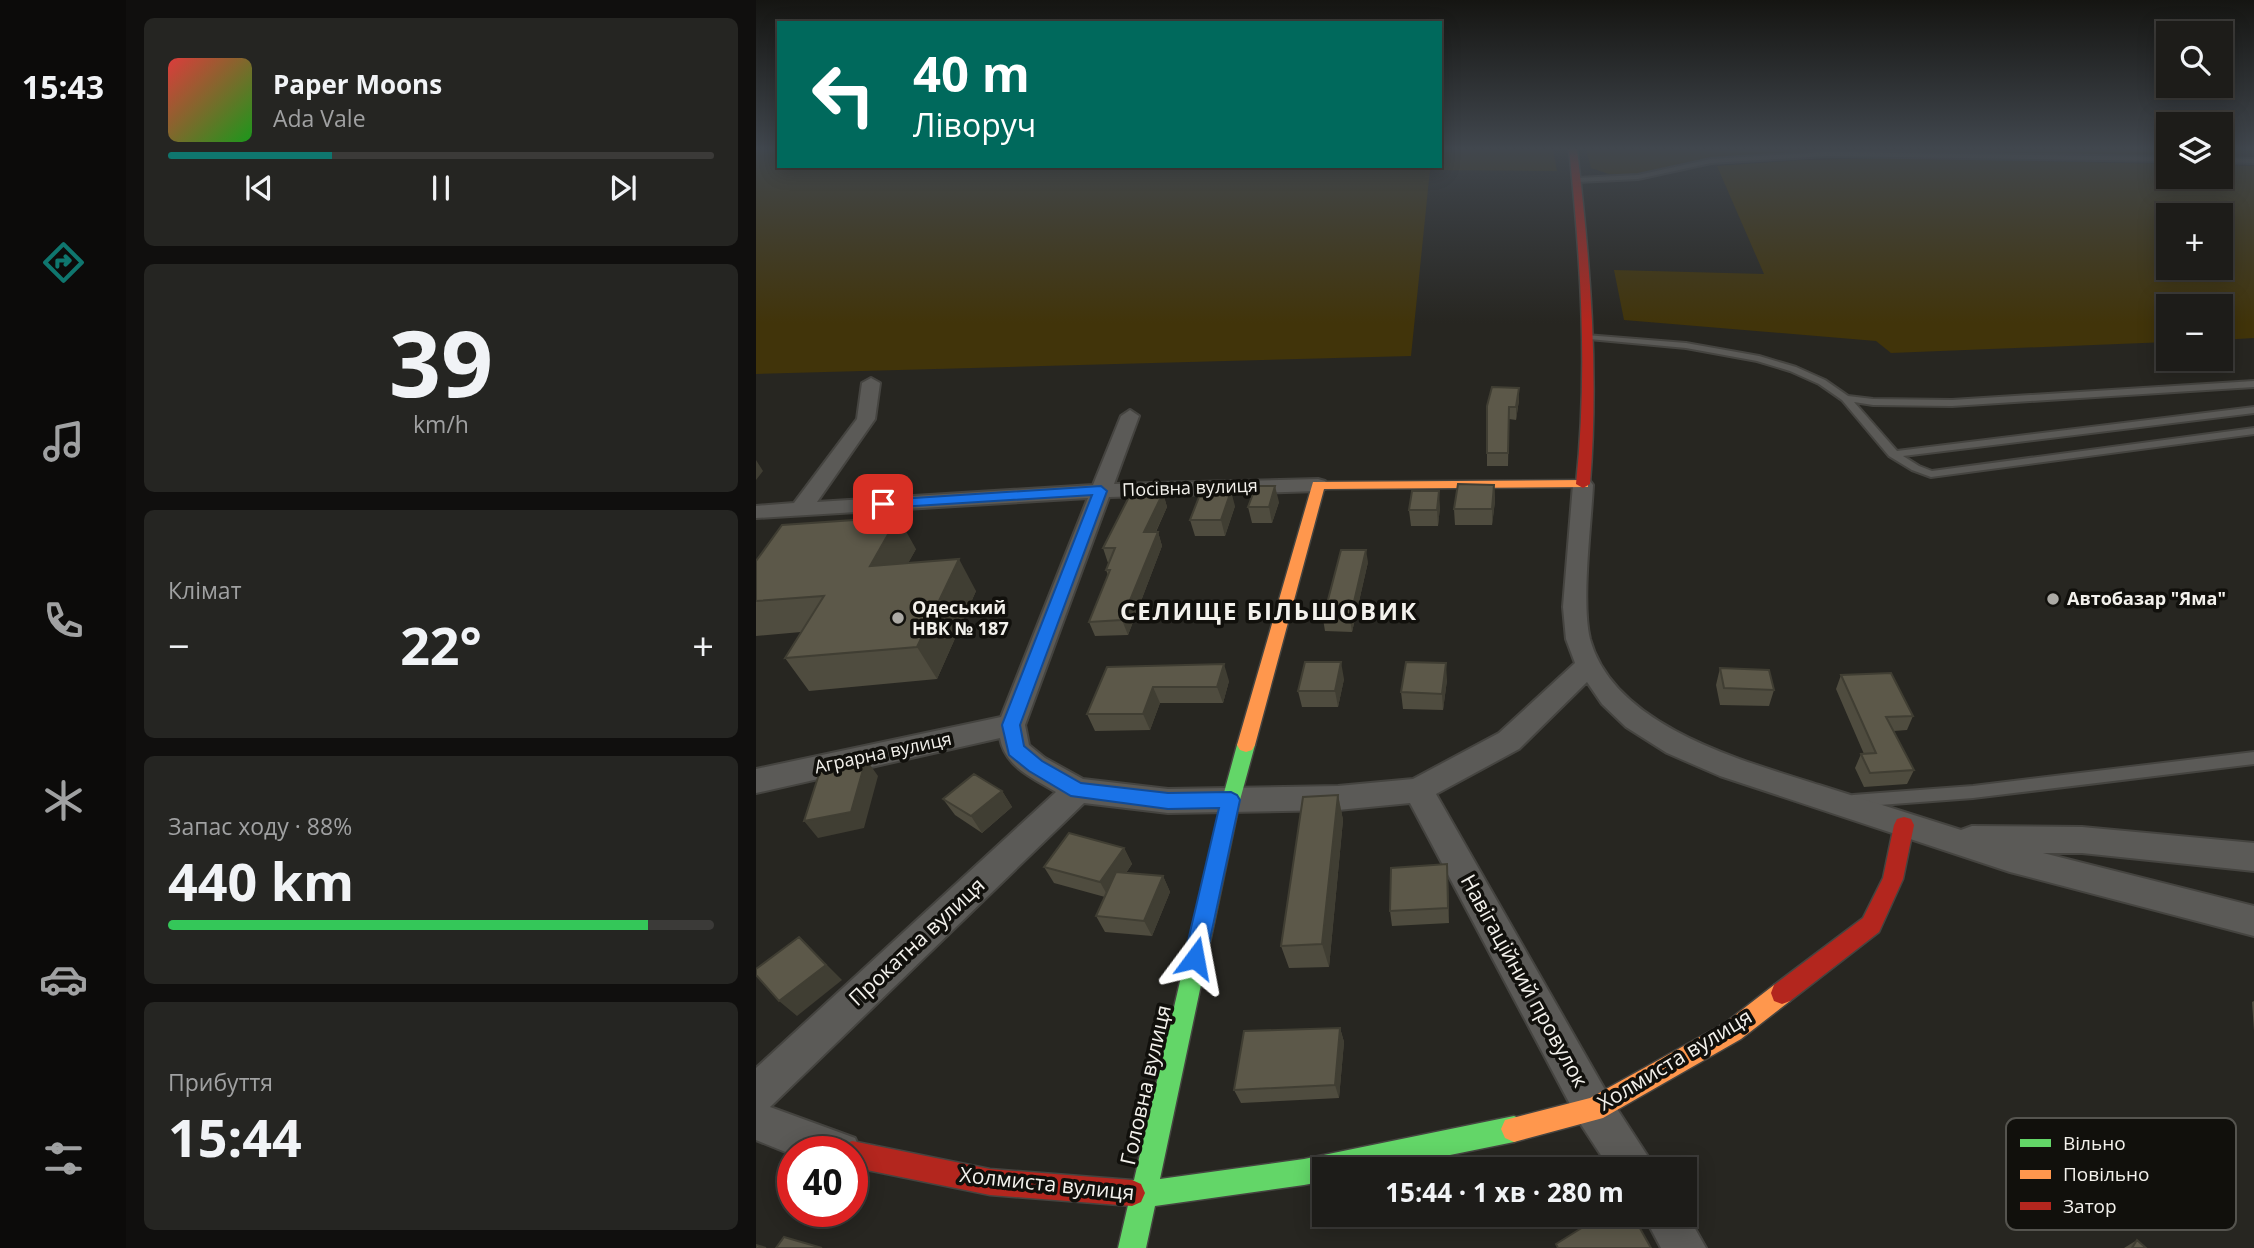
<!DOCTYPE html>
<html lang="uk">
<head>
<meta charset="utf-8">
<style>
  body { margin:0; font-family:"Open Sans",sans-serif; background:#252522; color:#f1f3f6; height:100vh; display:flex; flex-direction:column; font-size:26px; white-space:nowrap }
  * { box-sizing:border-box; margin:0 }
  p { font-size:23px; color:#a0a1a2 }
  .icon { flex:none; width:38px; height:38px; fill:none; stroke:currentColor; stroke-width:2; stroke-linecap:round; stroke-linejoin:round }
  .map { position:relative; flex:1; overflow:hidden }
  .panel { display:flex; flex-direction:column; gap:18px; padding:18px; background:#100f0e; width:630px }
  .panel>* { flex:none }
  .hud { position:absolute; left:21px; top:21px; width:665px; height:147px; border-radius:0px; box-shadow:0 4px 18px #0003,0 0 0 2px #3b3a38; background:#00695c; color:#fff; overflow:hidden }
  .tools { position:absolute; left:1400px; top:21px; display:grid; gap:14px }
  .tools a { display:grid; place-items:center; width:77px; height:77px; border-radius:0px; background:#1d1c19; box-shadow:0 4px 18px #0003,0 0 0 2px #3b3a38; font-size:35px }
  .speed { position:absolute; left:21px; top:1136px; display:flex; gap:14px; font-size:35px; font-weight:700; text-align:center }
  .speed>* { display:grid; place-content:center; width:91px; height:91px; border-radius:50%; background:#1d1c19; box-shadow:0 4px 18px #0003,0 0 0 2px #3b3a38; line-height:1 }
  .speed .limit { border:10px solid #d22; background:#fff; color:#111 }
  .pin { position:absolute; display:grid; place-items:center; width:60px; height:60px; color:#fff; margin:-30px; border-radius:14px; box-shadow:0 4px 10px #0006 }
  .me { position:absolute; width:77px; margin:-38px; rotate:13deg; stroke-linejoin:round; filter:drop-shadow(0 0 5px #0008) }
  .turn { display:flex; align-items:center; gap:24px; height:147px; padding:0 21px; font-size:32px }
  .turn .icon { width:91px; height:91px; stroke-width:2.5 }
  .turn b { display:block; font-size:49px; line-height:60px }
  .big { font-size:52px; font-weight:700; line-height:1.1 }
  .panel .tile { flex:1; display:flex; flex-direction:column; justify-content:center; gap:10px; min-width:0; padding:0 24px; border-radius:10px; background:#252522 }
  .panel .dial { align-items:center; gap:0 }
  .dial b { font-size:91px; line-height:1 }
  .song { display:flex; align-items:center; gap:21px }
  .cover { width:84px; height:84px; border-radius:10px; background:linear-gradient(135deg,hsl(0 70% 55%),hsl(120 70% 35%)) }
  .played { height:7px; border-radius:4px; background:linear-gradient(90deg,#0f766e 30%,#3b3a38 30%) }
  .keys { display:flex; justify-content:space-around; direction:ltr }
  .heat { display:flex; justify-content:space-between; align-items:center; font-size:38px; direction:ltr }
  .charge { height:10px; border-radius:5px; background:linear-gradient(90deg,#34c759 88%,#3b3a38 0) }
  .trip { position:absolute; left:556px; top:1157px; width:385px; height:70px; border-radius:0px; background:#1d1c19; box-shadow:0 4px 18px #0003,0 0 0 2px #3b3a38; font-weight:700; line-height:70px; text-align:center }
  main { display:flex; flex:1; min-height:0 }
  .dock { display:flex; flex-direction:column; width:126px; justify-content:space-around; align-items:center; background:#0c0b0a; color:#a0a1a2 }
  .dock .icon { width:49px; height:49px }
  .dock .on { color:#0f766e }
  .dock b { font-size:32px; color:#f1f3f6 }
  .map>svg:first-child { display:block }
  .green { fill:#41340a; fill-rule:evenodd }
  .lines { fill:none; stroke-linecap:round; stroke-linejoin:round }
  .lane-casing { stroke:#454440; stroke-width:4 }
  .street-casing { stroke:#454440; stroke-width:4 }
  .fast-casing { stroke:#454440; stroke-width:3 }
  .slow-casing { stroke:#454440; stroke-width:3 }
  .jam-casing { stroke:#454440; stroke-width:3 }
  .lane { fill:#5b5a57; fill-rule:evenodd }
  .street { fill:#5b5a57; fill-rule:evenodd }
  .fast { fill:#63d668; fill-rule:evenodd }
  .slow { fill:#ff974d; fill-rule:evenodd }
  .jam { fill:#b3261e; fill-rule:evenodd }
  .wall { fill:#4f4c3f }
  .shaded-wall { fill:#403e33 }
  .building { fill:#5c5849; stroke:#403e33; stroke-width:2 }
  .route { fill:#1a73e8; stroke:#114b97; stroke-width:2 }
  .poi-dot { fill:#acaaa5; stroke:#11100c; stroke-width:2.5 }
  .labels { text-anchor:middle; stroke-width:7; stroke-linejoin:round; paint-order:stroke }
  .street-label { font-size:18px; fill:#f3f1ec; stroke:#11100c }
  .poi-label { font-size:18px; font-weight:bold; fill:#f3f1ec; stroke:#11100c; text-anchor:start }
  .near-street-label { font-size:21px; fill:#f3f1ec; stroke:#11100c }
  .district-label { font-size:24px; font-weight:bold; letter-spacing:2px; fill:#f3f1ec; stroke:#11100c }
  .key { fill:#11100c; stroke:#55544f; stroke-width:2 }
  .key-label { font-size:19px; fill:#f3f1ec }
</style>
</head>
<body>
<main>
<nav class="dock">
<b>15:43</b>
<svg class="icon on" aria-label="directions" viewBox="0 0 24 24"><path d="M12 3l9 9-9 9-9-9zM9 14v-3h6M13 9l2 2-2 2"/></svg>
<svg class="icon" aria-label="music" viewBox="0 0 24 24"><path d="M9 18V5l10-2v13"/><circle cx="6" cy="18" r="3"/><circle cx="16" cy="16" r="3"/></svg>
<svg class="icon" aria-label="phone" viewBox="0 0 24 24"><path d="M5 4h4l2 5-3 2q2 4 5 5l2-3 5 2v4C11 20 4 13 5 4z"/></svg>
<svg class="icon" aria-label="climate" viewBox="0 0 24 24"><path d="M12 3v18M4 7l16 10M4 17L20 7"/></svg>
<svg class="icon" aria-label="car" viewBox="0 0 24 24"><path d="M5 17H2v-5l4-1 3-4h7l3 4 3 1v5h-3M9 17h6M6 11h13"/><circle cx="7" cy="17" r="2"/><circle cx="17" cy="17" r="2"/></svg>
<svg class="icon" aria-label="filters" viewBox="0 0 24 24"><path d="M4 7h16M4 17h16"/><circle cx="9" cy="7" r="2"/><circle cx="15" cy="17" r="2"/></svg>
</nav>
<section class="panel">
<div class="tile">
<div class="song"><i class="cover"></i><div><b>Paper Moons</b><p>Ada Vale</p></div></div>
<div class="played"></div>
<div class="keys"><svg class="icon" aria-label="previous" viewBox="0 0 24 24"><path d="M18 5L8 12l10 7zM5 5v14"/></svg><svg class="icon" aria-label="pause" viewBox="0 0 24 24"><path d="M8 5v14M16 5v14"/></svg><svg class="icon" aria-label="next" viewBox="0 0 24 24"><path d="M6 5l10 7-10 7zM19 5v14"/></svg></div>
</div>
<div class="tile dial"><b>39</b><p>km/h</p></div>
<div class="tile"><p>Клімат</p>
<div class="heat"><a>−</a><b class="big">22°</b><a>+</a></div>
</div>
<div class="tile"><p>Запас ходу · 88%</p><b class="big">440 km</b><div class="charge"></div></div>
<div class="tile"><p>Прибуття</p><b class="big">15:44</b></div>
</section>
<div class="map">
<svg width="1498" height="1248" viewBox="0 0 1498 1248">
  <rect width="100%" height="100%" fill="#272621"/>
  <!-- green -->
  <path class="green" d="M 0,149 L 23,149 L 23,166 L 684,166 L 684,149 L 797,149 L 801,171 L 674,170 L 655,356 L 0,374 Z
    M 830,149 L 1412,149 L 1412,156 L 1063,152 L 938,161 L 878,174 L 853,174 L 835,168 Z
    M 1136,158 L 1412,164 L 1412,177 L 1465,177 L 1465,165 L 1498,166 L 1498,338 L 1465,340 L 1465,306 L 1412,306 L 1412,342 L 1135,353 L 1120,341 L 868,320 L 858,270 L 1008,274 L 961,166 L 1046,160 ZM 1412,215 L 1465,215 L 1465,268 L 1412,268 Z"/>
  <g class="lines">
    <defs>
      <path id="lane" d="M 1071,152 L 1412,157 L 1412,161 L 1071,156 L 955,163 L 882,179 L 821,182 L 818,180 L 821,178 L 882,175 L 955,159 Z
        M 1465,158 L 1498,159 L 1498,163 L 1465,162 Z
        M 830,335 L 930,343 L 1003,356 L 1040,367 L 1069,380 L 1092,396 L 1117,399 L 1196,400 L 1498,381 L 1498,387 L 1196,406 L 1117,405 L 1098,402 L 1141,451 L 1498,407 L 1498,413 L 1147,456 L 1163,466 L 1176,471 L 1498,428 L 1498,434 L 1175,477 L 1156,470 L 1133,456 L 1086,400 L 1063,384 L 1034,371 L 1001,361 L 930,348 L 833,339 L 829,337 Z
        M 1498,752 L 1498,764 L 1217,798 L 1097,807 L 1092,805 L 1090,801 L 1092,797 L 1097,795 L 1217,786 Z"/>
      <path id="street" d="M 115,378 L 124,383 L 119,419 L 61,502 L 337,485 L 365,416 L 374,410 L 383,416 L 358,484 L 562,479 L 569,481 L 572,485 L 569,489 L 562,491 L 353,497 L 269,725 L 273,745 L 289,758 L 327,779 L 412,789 L 582,786 L 657,779 L 743,733 L 819,663 L 810,639 L 807,607 L 817,485 L 820,481 L 834,481 L 837,485 C 835,526 825,602 834,639 C 858,727 988,761 1063,785 C 1110,800 1158,815 1205,830 L 1216,826 L 1326,827 L 1498,843 L 1498,871 L 1326,853 L 1287,853 L 1498,906 L 1498,936 L 1254,872 L 964,776 L 911,753 L 870,727 L 846,704 L 831,682 L 763,749 L 680,794 L 852,1095 L 891,1155 L 897,1169 L 854,1169 L 824,1123 L 654,803 L 582,810 L 412,813 L 328,803 L 14,1107 L 99,1138 L 105,1152 L 99,1166 L 96,1167 L 96,1152 L 37,1152 L 37,1155 L 0,1140 L 0,1068 L 300,792 C 277,778 249,767 244,738 L 0,793 L 0,769 L 245,717 L 332,498 L 0,518 L 0,506 L 38,503 L 101,419 L 106,383 Z
        M 929,1211 L 950,1248 L 905,1248 L 887,1214 L 929,1214 Z"/>
      <path id="fast" d="M 490,738 L 496,740 L 499,745 L 484,800 L 404,1179 L 548,1159 L 758,1116 L 767,1120 L 771,1129 L 767,1138 L 758,1142 L 625,1169 L 569,1169 L 569,1181 L 548,1185 L 399,1206 L 390,1248 L 362,1248 L 372,1205 L 367,1202 L 363,1193 L 367,1184 L 378,1180 L 466,800 L 481,745 L 484,740 Z"/>
      <path id="slow" d="M 827,480 L 832,481 L 832,487 L 568,489 L 499,745 L 496,750 L 490,752 L 484,750 L 481,745 L 557,482 Z
        M 1026,982 L 1034,985 L 1037,993 L 1034,1001 L 985,1039 L 847,1118 L 758,1142 L 749,1138 L 745,1129 L 749,1120 L 834,1098 L 969,1023 L 1018,985 Z"/>
      <path id="jam" d="M 813,149 L 821,149 C 834,261 843,371 834,484 L 827,488 L 820,484 C 832,372 825,261 813,149 Z
        M 1148,817 L 1155,819 L 1158,825 L 1147,879 L 1123,932 L 1034,1001 L 1026,1004 L 1018,1001 L 1015,993 L 1018,985 L 1107,918 L 1127,878 L 1138,825 L 1141,819 Z
        M 96,1141 L 234,1169 L 376,1180 L 385,1184 L 389,1193 L 385,1202 L 376,1206 L 234,1195 L 96,1167 L 96,1152 L 84,1152 L 87,1145 Z"/>
    </defs>
    <!-- lane casing -->
    <use href="#lane" class="lane-casing"/>
    <!-- street casing -->
    <use href="#street" class="street-casing"/>
    <!-- fast casing -->
    <use href="#fast" class="fast-casing"/>
    <!-- slow casing -->
    <use href="#slow" class="slow-casing"/>
    <!-- jam casing -->
    <use href="#jam" class="jam-casing"/>
    <!-- lane -->
    <use href="#lane" class="lane"/>
    <!-- street -->
    <use href="#street" class="street"/>
    <!-- fast -->
    <use href="#fast" class="fast"/>
    <!-- slow -->
    <use href="#slow" class="slow"/>
    <!-- jam -->
    <use href="#jam" class="jam"/>
  </g>
  <!-- wall -->
  <path class="wall" d="M 763,388 L 763,400 L 760,420 L 753,419 L 752,466 L 731,466 L 731,406 Z
    M 738,485 L 739,501 L 736,525 L 699,525 L 698,509 Z
    M 407,493 L 411,507 L 400,532 L 402,532 L 406,546 L 372,635 L 339,636 L 333,622 L 352,575 L 350,570 L 352,563 L 347,548 Z
    M 523,502 L 516,523 L 496,523 L 492,507 Z
    M 479,506 L 469,536 L 439,536 L 434,520 Z
    M 684,507 L 682,526 L 655,526 L 653,510 Z
    M 160,549 L 152,563 L 220,591 L 181,679 L 53,691 L 29,658 L 45,632 L 0,636 L 0,561 Z
    M 612,562 L 596,632 L 569,631 L 567,619 Z
    M 351,667 L 473,681 L 467,703 L 404,703 L 394,730 L 339,731 L 331,714 Z
    M 964,668 L 1018,690 L 1013,706 L 964,705 L 960,685 Z
    M 1085,675 L 1157,716 L 1151,730 L 1138,731 L 1158,770 L 1151,784 L 1108,787 L 1099,768 L 1105,754 L 1108,754 L 1080,689 Z
    M 588,679 L 582,707 L 546,707 L 542,691 Z
    M 691,680 L 687,710 L 647,709 L 645,692 Z
    M 246,791 L 256,807 L 226,833 L 199,815 L 187,799 Z
    M 582,795 L 587,820 L 573,967 L 533,968 L 525,946 Z
    M 368,848 L 376,864 L 370,873 L 407,876 L 414,892 L 396,936 L 349,932 L 340,916 L 349,897 L 298,883 L 288,867 Z
    M 692,880 L 693,923 L 636,926 L 634,911 Z
    M 1498,1001 L 1498,1031 L 1496,1002 Z
    M 584,1028 L 588,1042 L 583,1098 L 485,1103 L 478,1090 Z
    M 1381,1240 L 1390,1248 L 1368,1248 Z"/>
  <!-- shaded-wall -->
  <path class="shaded-wall" d="M 763,388 L 763,400 L 760,420 L 760,407 Z
    M 0,460 L 7,471 L 0,480 Z
    M 738,485 L 739,501 L 736,525 L 736,509 Z
    M 519,486 L 523,502 L 516,523 L 513,507 Z
    M 475,491 L 479,506 L 469,536 L 465,520 Z
    M 683,491 L 684,507 L 682,526 L 681,510 Z
    M 407,493 L 411,507 L 393,546 L 388,532 Z
    M 142,517 L 160,549 L 133,598 L 114,566 Z
    M 402,532 L 406,546 L 372,635 L 366,620 Z
    M 610,550 L 612,562 L 596,632 L 594,619 Z
    M 203,559 L 220,591 L 181,679 L 161,647 Z
    M 585,662 L 588,679 L 582,707 L 579,691 Z
    M 690,663 L 691,680 L 687,710 L 686,694 Z
    M 468,664 L 473,681 L 467,703 L 461,687 Z
    M 397,687 L 404,703 L 394,730 L 387,714 Z
    M 110,759 L 122,776 L 108,828 L 62,838 L 48,821 Z
    M 246,791 L 256,807 L 226,833 L 215,816 Z
    M 582,795 L 587,820 L 573,967 L 566,944 Z
    M 368,848 L 376,864 L 353,898 L 344,882 Z
    M 691,864 L 692,880 L 693,923 L 692,908 Z
    M 407,876 L 414,892 L 396,936 L 388,921 Z
    M 43,937 L 86,980 L 41,1016 L 23,1001 Z
    M 584,1028 L 588,1042 L 583,1098 L 579,1085 Z"/>
  <!-- building -->
  <path class="building" d="M 736,387 L 763,388 L 760,407 L 753,407 L 752,453 L 731,453 L 731,406 Z
    M 702,484 L 738,485 L 736,509 L 698,509 Z
    M 500,486 L 519,486 L 513,507 L 492,507 Z
    M 455,491 L 475,491 L 465,520 L 434,520 L 443,497 L 452,497 Z
    M 656,491 L 683,491 L 681,510 L 653,510 Z
    M 375,493 L 407,493 L 388,532 L 402,532 L 366,620 L 333,622 L 354,570 L 350,570 L 359,548 L 347,548 Z
    M 142,517 L 114,566 L 203,559 L 161,647 L 29,658 L 68,596 L 0,601 L 0,561 L 26,525 Z
    M 585,550 L 610,550 L 594,619 L 567,619 Z
    M 549,662 L 585,662 L 579,691 L 542,691 Z
    M 650,662 L 690,663 L 686,694 L 645,692 Z
    M 468,664 L 461,687 L 397,687 L 387,714 L 331,714 L 351,667 Z
    M 964,668 L 1013,670 L 1018,690 L 968,688 Z
    M 1135,673 L 1157,716 L 1130,717 L 1158,770 L 1114,773 L 1105,754 L 1120,753 L 1085,675 Z
    M 110,759 L 95,812 L 48,821 L 65,768 Z
    M 218,774 L 246,791 L 215,816 L 187,799 Z
    M 582,795 L 566,944 L 525,946 L 547,797 Z
    M 313,833 L 368,848 L 344,882 L 288,867 Z
    M 691,864 L 692,908 L 634,911 L 635,868 Z
    M 360,872 L 407,876 L 388,921 L 340,916 Z
    M 43,937 L 70,965 L 23,1001 L 0,975 L 0,969 Z
    M 584,1028 L 579,1085 L 478,1090 L 488,1031 Z
    M 848,1214 L 876,1214 L 895,1248 L 802,1248 L 800,1244 Z
    M 28,1237 L 66,1248 L 20,1248 Z
    M 1381,1240 L 1390,1248 L 1376,1248 Z
    M 0,1245 L 10,1248 L 0,1248 Z"/>
  <!-- sky -->
  <linearGradient id="sky" x2="0" y2="1"><stop stop-color="#151512"/><stop offset="0.46" stop-color="#41474e"/><stop offset="1" stop-color="#41474e" stop-opacity="0"/></linearGradient>
  <rect width="1498" height="323" fill="url(#sky)"/>
  <!-- route -->
  <path class="route" d="M 345,486 L 351,491 L 264,725 L 268,746 L 286,761 L 325,783 L 412,793 L 475,792 L 481,795 L 484,800 L 450,958 L 447,965 L 439,968 L 432,965 L 428,958 L 463,808 L 412,809 L 315,796 L 273,771 L 253,755 L 246,725 L 336,495 L 127,508 L 120,504 L 127,500 Z"/>
  <!-- markers -->
  <g class="poi-dot">
    <circle cx="1297" cy="599" r="7"/>
    <circle cx="142" cy="618" r="7"/>
  </g>
  <g class="labels">
    <!-- street labels -->
    <g class="street-label">
      <text transform="translate(434 488) rotate(-2)" y="6">Посівна вулиця</text>
      <text transform="translate(127 753) rotate(-12)" y="6">Аграрна вулиця</text>
    </g>
    <!-- poi labels -->
    <g class="poi-label">
      <text x="1311" y="605">Автобазар "Яма"</text>
      <text x="156" y="614">Одеський<tspan x="156" dy="21">НВК № 187</tspan></text>
    </g>
    <!-- near-street labels -->
    <g class="near-street-label">
      <text transform="translate(161 942) rotate(-43)" y="7">Прокатна вулиця</text>
      <text transform="translate(768 981) rotate(61)" y="7">Навігаційний провулок</text>
      <text transform="translate(919 1060) rotate(-31)" y="7">Холмиста вулиця</text>
      <text transform="translate(390 1085) rotate(-77)" y="7">Головна вулиця</text>
      <text transform="translate(291 1184) rotate(6)" y="7">Холмиста вулиця</text>
    </g>
    <!-- district labels -->
    <g class="district-label">
      <text x="513" y="620">СЕЛИЩЕ БІЛЬШОВИК</text>
    </g>
  </g>
  <!-- legend -->
  <rect x="1250" y="1118" width="230" height="112" rx="10" class="key"/>
  <rect x="1264" y="1139" width="31" height="8" fill="#63d668"/>
  <rect x="1264" y="1170" width="31" height="9" fill="#ff974d"/>
  <rect x="1264" y="1202" width="31" height="8" fill="#b3261e"/>
  <g class="key-label">
    <text x="1307" y="1150">Вільно</text>
    <text x="1307" y="1181">Повільно</text>
    <text x="1307" y="1213">Затор</text>
  </g>
</svg>
<div class="tools">
<a><svg class="icon" aria-label="search" viewBox="0 0 24 24"><circle cx="10" cy="10" r="6"/><path d="M15 15l6 6"/></svg></a>
<a><svg class="icon" aria-label="layers" viewBox="0 0 24 24"><path d="M12 4l9 5-9 5-9-5zM3 14l9 5 9-5"/></svg></a>
<a>+</a>
<a>−</a>
</div>
<div class="speed"><div class="limit">40</div></div>
<div class="pin" style="left:127px;top:504px;background:#d93025"><svg class="icon" aria-label="arrive" viewBox="0 0 24 24"><path d="M6 21V4h12l-3 4 3 4H6"/></svg></div>
<svg class="me" style="left:439px;top:958px" viewBox="-20 -20 40 40"><path d="M0-17L14 15 0 8-14 15z" fill="#1a73e8" stroke="#fff" stroke-width="4"/></svg>
<div class="trip">15:44 · 1 хв · 280 m</div>
<div class="hud">
<div class="turn"><svg class="icon" aria-label="left" viewBox="0 0 24 24"><path d="M17 20v-9H6M10 6l-5 5 5 5"/></svg><div><b>40 m</b>Ліворуч</div></div>
</div>
</div>
</main>
</body>
</html>
